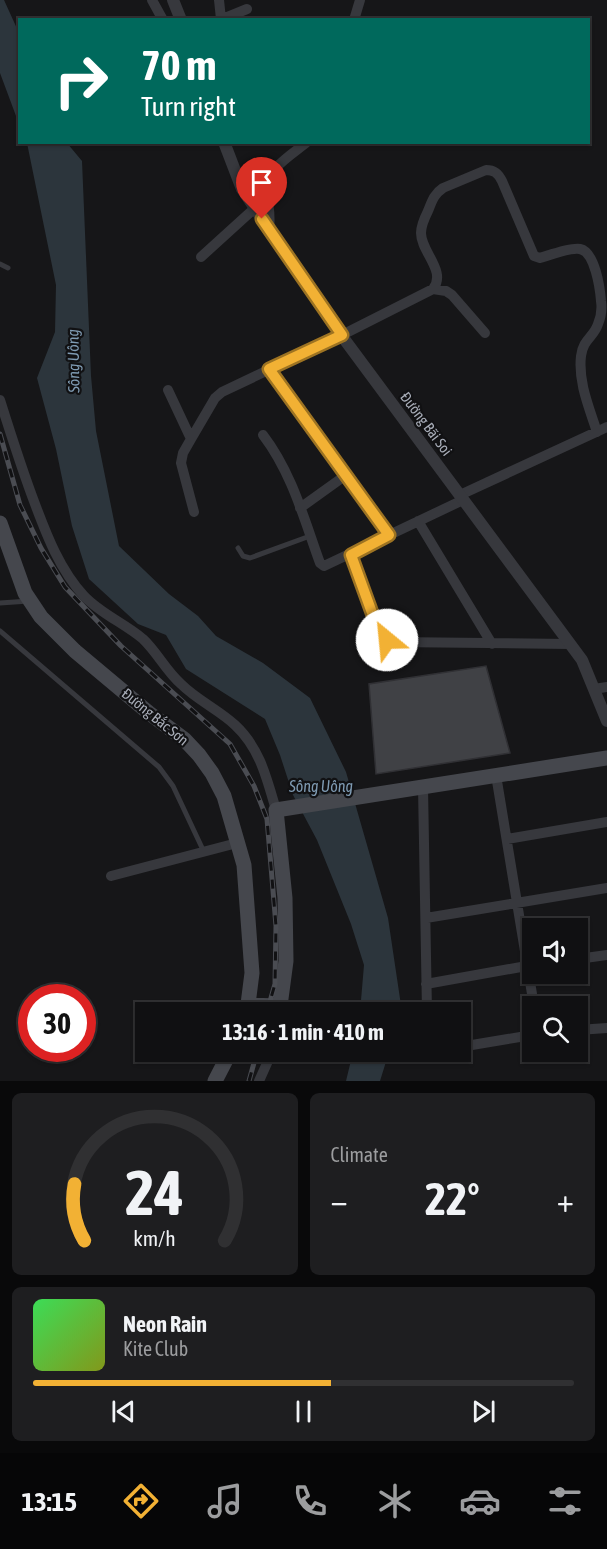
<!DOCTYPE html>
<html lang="en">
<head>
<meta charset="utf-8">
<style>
  body { margin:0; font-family:"Asap Condensed",sans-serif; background:#1e1e20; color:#f1f3f6; height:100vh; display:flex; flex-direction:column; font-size:22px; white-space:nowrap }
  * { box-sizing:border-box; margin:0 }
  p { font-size:20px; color:#9c9d9f }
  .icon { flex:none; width:33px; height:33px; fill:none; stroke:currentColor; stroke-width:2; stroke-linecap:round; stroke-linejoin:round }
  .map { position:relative; height:1081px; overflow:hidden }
  .sheet { display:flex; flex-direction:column; gap:12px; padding:12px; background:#09090a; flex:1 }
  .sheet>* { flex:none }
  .guide { position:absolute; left:18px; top:18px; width:572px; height:126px; border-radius:0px; box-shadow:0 2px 4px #0004,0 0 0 2px #303032; background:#00695c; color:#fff; overflow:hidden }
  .controls { position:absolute; left:522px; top:918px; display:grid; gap:12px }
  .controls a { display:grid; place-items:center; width:66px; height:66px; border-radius:0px; background:#101012; box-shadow:0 2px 4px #0004,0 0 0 2px #303032; font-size:30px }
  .speed { position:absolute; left:18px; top:984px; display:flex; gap:12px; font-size:30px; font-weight:700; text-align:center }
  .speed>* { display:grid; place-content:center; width:78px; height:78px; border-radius:50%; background:#101012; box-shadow:0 2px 4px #0004,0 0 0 2px #303032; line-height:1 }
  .speed .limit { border:9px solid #d22; background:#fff; color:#111 }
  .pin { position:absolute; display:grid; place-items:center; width:51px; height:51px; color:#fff; margin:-62px -26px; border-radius:50% 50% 50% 0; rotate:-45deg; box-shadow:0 0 6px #0007 }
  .pin .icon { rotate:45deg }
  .me { position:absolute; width:66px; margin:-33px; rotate:332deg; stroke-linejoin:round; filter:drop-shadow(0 0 4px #0008) }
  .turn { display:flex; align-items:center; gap:21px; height:126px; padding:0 24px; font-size:27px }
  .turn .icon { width:78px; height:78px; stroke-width:2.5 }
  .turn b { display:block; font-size:42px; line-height:51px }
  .big { font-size:45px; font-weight:700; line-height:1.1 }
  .sheet .card { flex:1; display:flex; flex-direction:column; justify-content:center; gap:9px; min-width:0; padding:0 21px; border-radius:9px; background:#1e1e20 }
  .sheet .dial { align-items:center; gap:0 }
  .dial svg { height:156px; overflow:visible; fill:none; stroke:#303032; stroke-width:7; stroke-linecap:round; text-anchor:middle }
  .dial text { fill:#f1f3f6; stroke:none }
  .song { display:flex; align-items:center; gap:18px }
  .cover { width:72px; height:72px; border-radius:9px; background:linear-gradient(135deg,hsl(130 70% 55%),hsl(70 70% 35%)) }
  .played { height:6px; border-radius:3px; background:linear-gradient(90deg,#f2b134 55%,#303032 55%) }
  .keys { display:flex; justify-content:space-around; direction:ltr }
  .heat { display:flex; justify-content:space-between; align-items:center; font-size:33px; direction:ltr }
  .sheet .tiles { flex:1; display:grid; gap:12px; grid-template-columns:1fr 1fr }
  .card:last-child { grid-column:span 2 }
  .trip { position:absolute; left:135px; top:1002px; width:336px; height:60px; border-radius:0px; background:#101012; box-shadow:0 2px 4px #0004,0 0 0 2px #303032; font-weight:700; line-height:60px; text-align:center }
  .menu { display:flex; height:96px; justify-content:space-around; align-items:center; background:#060607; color:#9c9d9f }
  .menu .icon { width:42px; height:42px }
  .menu .selected { color:#f2b134 }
  .menu b { font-size:27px; color:#f1f3f6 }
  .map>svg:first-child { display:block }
  .water { fill:#2c353c }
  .building { fill:#404145; stroke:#303034; stroke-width:1.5 }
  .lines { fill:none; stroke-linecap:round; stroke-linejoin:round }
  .service { stroke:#37383d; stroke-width:5 }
  .minor { stroke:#37383d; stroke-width:10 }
  .tertiary { stroke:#37383d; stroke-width:12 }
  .secondary { stroke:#45474d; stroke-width:15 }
  .rail-casing { stroke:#4a4c52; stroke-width:5 }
  .rail { stroke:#111113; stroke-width:3; stroke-dasharray:9; stroke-linecap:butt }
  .route-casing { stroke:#9d7322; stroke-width:15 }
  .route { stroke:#f2b134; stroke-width:10 }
  .labels { text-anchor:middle; stroke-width:4.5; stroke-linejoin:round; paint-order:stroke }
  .street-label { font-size:15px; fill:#a8adb8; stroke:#111113 }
  .water-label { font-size:16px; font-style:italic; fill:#7f9bb3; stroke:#111113 }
</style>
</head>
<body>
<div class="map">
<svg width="607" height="1081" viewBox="0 0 607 1081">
  <rect width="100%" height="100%" fill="#161618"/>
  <!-- water -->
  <path class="water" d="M 0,0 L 4,0 L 19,33 L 19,124 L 0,73 Z
    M 27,143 L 67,143 L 82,161 L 91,376 L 96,431 L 119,546 L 169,594 L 198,616 L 216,636 L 263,663 L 310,698 L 346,772 L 388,918 L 402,1012 L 360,1012 L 364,965 L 351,924 L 317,840 L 293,795 L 280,755 L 265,719 L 186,669 L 166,635 L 138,624 L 89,579 L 72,526 L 56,449 L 37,378 L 55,332 L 56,285 Z
    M 353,1052 L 389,1052 L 380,1081 L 346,1081 Z"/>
  <!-- building -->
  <path class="building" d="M 486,666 L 510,753 L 376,774 L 369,684 Z"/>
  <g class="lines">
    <!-- service -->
    <path class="service" d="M 0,264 L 8,268
      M 238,548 L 243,556 L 250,558 L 310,536
      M 0,603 L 29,601
      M 0,631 L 159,767 L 173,786 L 204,852"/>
    <!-- minor -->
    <path class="minor" d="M 152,0 L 163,20
      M 219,0 L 221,19
      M 220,20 L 247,9
      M 354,20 L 360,0
      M 269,229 C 271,214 268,205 267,191 C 264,170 293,154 307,142
      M 201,257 L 255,208
      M 433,289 L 446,291 L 452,295 L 485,333
      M 269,369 L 389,535
      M 168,390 L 191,439
      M 0,400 C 11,435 22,470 35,504 C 47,536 60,570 84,596 C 101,614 124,623 143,639 C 157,652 166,671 181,684 C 197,700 219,710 235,725 C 260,748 267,779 276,810
      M 263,435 C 292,473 304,519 320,563 L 324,566 L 463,500
      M 460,495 L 607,427
      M 300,508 L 346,475
      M 194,512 L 181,463 L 183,453 L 191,439 L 215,398 L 222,392 L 342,335 L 433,289 C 447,271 421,252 421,233 C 421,225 425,217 428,211 C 432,201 434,194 443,188 L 486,170 C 494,170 498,173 502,181 L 534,256 L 540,258 C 550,255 571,247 580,249 C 595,252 600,288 601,301 C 602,308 601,317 598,324 C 594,337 583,339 581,356 C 578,382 589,407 597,432
      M 418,521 L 492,644
      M 351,555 L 379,632 L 387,640 L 392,642 L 570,644
      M 594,689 L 607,687
      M 496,775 L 534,1006
      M 423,787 L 427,1012
      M 507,839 L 607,822
      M 111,876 L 237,843
      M 426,918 L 607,888
      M 578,959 L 607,955
      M 426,984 L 532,965
      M 578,1030 L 607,1028
      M 460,1047 L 532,1035
      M 429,1052 L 435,1052
      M 259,1081 L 272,1052"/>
    <!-- tertiary -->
    <path class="tertiary" d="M 173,0 L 181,20
      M 224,142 L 242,189 L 336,328 L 582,660 L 607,721"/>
    <!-- secondary -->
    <path class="secondary" d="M 0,523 L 25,593 L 41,617 L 75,651 L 149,713 L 184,739 L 199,755 L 212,773 L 224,796 L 244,865 L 252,973 L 247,1012
      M 247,1005 L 280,1006 L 286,961 L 285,898 L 276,810 L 607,758
      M 215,1081 L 230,1052"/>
    <defs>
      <path id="rail" d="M 0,434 L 20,505 L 41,548 L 65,587 L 121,646 L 230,744 L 254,786 L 267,819 L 276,926 L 275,984 L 267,1012
        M 249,1081 L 257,1052"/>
    </defs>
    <!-- rail casing -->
    <use href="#rail" class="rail-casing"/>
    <!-- rail -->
    <use href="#rail" class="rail"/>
  </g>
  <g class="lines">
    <defs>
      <path id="route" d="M 262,219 L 342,335 L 269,369 L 389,535 L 351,555 L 379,632 L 387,640"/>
    </defs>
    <!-- route casing -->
    <use href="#route" class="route-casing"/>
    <!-- route -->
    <use href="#route" class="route"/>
  </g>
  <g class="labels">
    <!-- street labels -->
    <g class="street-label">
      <text transform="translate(426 424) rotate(53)" y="5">Đường Bãi Soi</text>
      <text transform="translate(155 717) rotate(39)" y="5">Đường Bắc Sơn</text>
    </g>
    <!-- water labels -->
    <g class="water-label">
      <text transform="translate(73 361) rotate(-91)" y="6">Sông Uông</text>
      <text x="321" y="792">Sông Uông</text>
    </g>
  </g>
</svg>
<div class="controls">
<a><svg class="icon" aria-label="sound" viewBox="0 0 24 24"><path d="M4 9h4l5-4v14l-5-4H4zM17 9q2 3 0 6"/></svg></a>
<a><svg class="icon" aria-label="search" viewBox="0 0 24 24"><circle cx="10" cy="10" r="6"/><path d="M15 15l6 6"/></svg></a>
</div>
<div class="speed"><div class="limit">30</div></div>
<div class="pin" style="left:262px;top:219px;background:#d93025"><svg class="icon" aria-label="arrive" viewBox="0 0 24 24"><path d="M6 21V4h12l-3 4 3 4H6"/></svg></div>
<svg class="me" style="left:387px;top:640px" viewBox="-20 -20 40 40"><circle r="19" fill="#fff"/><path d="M0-13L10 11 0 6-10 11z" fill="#f2b134"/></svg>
<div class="trip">13:16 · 1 min · 410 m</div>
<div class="guide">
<div class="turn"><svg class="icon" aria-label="right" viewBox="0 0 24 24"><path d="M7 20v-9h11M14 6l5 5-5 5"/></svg><div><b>70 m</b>Turn right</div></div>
</div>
</div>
<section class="sheet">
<div class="tiles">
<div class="card dial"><svg viewBox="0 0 100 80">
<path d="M14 69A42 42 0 1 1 86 69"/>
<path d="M14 69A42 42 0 0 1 9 40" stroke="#f2b134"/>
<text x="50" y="56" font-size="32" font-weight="700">24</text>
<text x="50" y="72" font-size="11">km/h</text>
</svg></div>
<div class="card"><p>Climate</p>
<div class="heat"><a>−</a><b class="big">22°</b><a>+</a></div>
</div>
<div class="card">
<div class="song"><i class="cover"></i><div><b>Neon Rain</b><p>Kite Club</p></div></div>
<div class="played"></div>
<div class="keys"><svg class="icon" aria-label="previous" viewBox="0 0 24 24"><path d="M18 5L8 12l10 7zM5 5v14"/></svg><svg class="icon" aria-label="pause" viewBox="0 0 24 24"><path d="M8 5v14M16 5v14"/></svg><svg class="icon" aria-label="next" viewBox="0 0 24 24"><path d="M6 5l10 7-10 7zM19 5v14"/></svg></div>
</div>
</div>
</section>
<nav class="menu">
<b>13:15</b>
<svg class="icon selected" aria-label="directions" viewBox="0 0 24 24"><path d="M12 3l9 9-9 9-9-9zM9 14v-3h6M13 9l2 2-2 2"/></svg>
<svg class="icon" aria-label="music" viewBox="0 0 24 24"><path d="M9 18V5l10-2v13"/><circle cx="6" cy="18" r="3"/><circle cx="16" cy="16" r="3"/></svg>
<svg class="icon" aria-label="phone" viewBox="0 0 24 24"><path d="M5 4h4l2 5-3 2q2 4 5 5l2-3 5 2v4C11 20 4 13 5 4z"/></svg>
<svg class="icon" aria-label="climate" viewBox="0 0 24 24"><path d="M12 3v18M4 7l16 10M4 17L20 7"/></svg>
<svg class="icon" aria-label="car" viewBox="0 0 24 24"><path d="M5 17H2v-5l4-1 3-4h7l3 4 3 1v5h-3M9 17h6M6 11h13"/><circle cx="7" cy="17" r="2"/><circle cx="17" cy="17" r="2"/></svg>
<svg class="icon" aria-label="filters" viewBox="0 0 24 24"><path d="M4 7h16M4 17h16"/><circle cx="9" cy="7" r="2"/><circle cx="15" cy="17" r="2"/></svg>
</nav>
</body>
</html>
